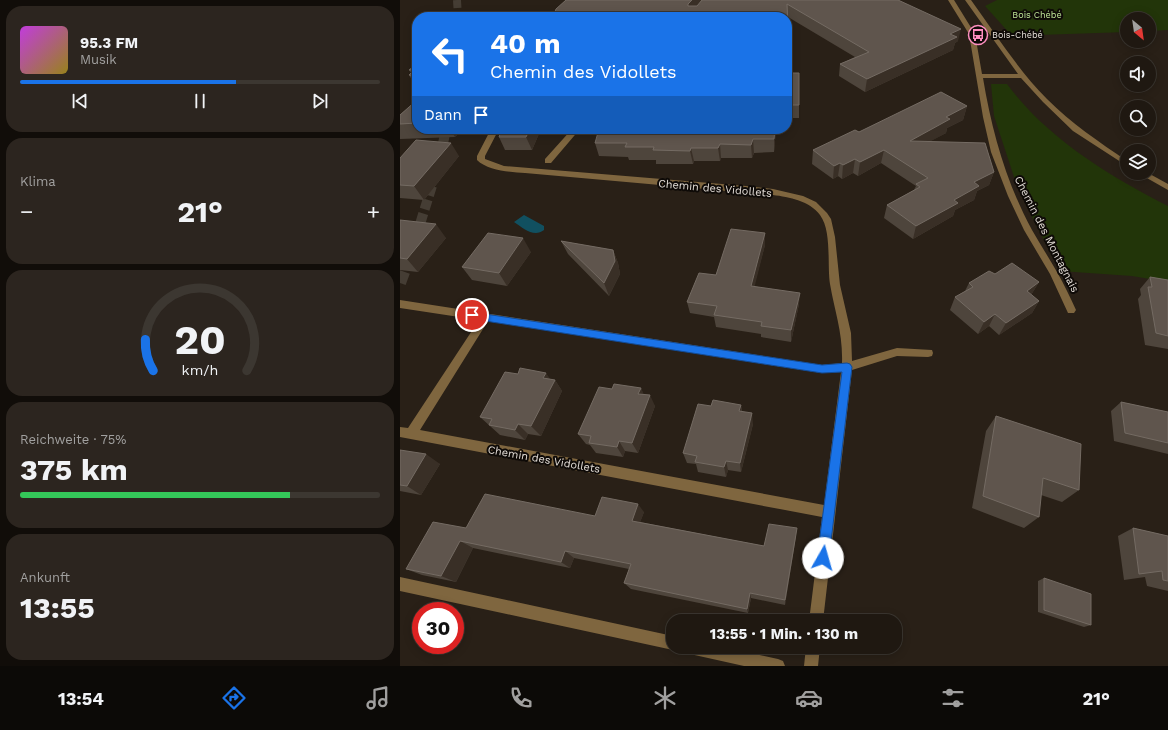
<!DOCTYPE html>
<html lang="de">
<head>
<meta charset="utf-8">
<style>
  body { margin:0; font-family:"Work Sans",sans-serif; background:#2c251f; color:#f1f3f6; height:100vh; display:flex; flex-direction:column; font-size:15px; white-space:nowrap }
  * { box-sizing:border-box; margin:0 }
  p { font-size:13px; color:#a1a09f }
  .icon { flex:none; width:22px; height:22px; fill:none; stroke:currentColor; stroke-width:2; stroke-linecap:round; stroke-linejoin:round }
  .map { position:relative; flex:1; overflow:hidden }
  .panel { display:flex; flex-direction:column; gap:6px; padding:6px; background:#110d09; width:400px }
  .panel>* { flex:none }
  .hud { position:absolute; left:12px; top:12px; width:380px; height:122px; border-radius:16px; box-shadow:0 2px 10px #0003,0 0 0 1px #3c3731; background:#1a73e8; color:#fff; overflow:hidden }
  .needle { width:26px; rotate:151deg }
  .controls { position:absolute; left:720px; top:12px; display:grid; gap:8px }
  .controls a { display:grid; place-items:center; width:36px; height:36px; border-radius:50%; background:#1f1811; box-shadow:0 2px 10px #0003,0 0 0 1px #3c3731; font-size:20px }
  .speed { position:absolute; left:12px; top:602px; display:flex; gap:8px; font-size:20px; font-weight:700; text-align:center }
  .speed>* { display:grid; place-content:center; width:52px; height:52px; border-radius:50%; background:#1f1811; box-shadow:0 2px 10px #0003,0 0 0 1px #3c3731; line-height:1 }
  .speed .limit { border:6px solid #d22; background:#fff; color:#111 }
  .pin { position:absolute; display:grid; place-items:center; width:34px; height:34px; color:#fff; margin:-17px; border:2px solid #fff; border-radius:50%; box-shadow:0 1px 4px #0007 }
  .me { position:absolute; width:44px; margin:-22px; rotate:7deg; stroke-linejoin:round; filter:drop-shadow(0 0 3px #0008) }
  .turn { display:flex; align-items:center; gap:14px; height:84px; padding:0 12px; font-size:18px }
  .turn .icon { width:52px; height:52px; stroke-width:2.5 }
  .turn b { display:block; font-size:28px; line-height:34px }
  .then { display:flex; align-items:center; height:38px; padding:0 12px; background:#0003; gap:8px; font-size:15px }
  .big { font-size:30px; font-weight:700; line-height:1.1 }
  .panel .widget { flex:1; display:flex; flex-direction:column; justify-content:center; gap:6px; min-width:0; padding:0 14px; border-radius:16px; background:#2c251f }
  .panel .dial { align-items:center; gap:0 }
  .dial svg { height:104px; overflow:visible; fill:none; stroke:#3c3731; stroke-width:7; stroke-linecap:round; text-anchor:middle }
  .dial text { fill:#f1f3f6; stroke:none }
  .song { display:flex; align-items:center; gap:12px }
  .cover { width:48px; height:48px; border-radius:6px; background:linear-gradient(135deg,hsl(290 70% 55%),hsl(50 70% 35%)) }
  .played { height:4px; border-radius:2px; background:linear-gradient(90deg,#1a73e8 60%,#3c3731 60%) }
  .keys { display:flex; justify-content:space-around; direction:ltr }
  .heat { display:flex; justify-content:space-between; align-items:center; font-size:22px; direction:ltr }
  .charge { height:6px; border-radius:3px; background:linear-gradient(90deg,#34c759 75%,#3c3731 0) }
  .trip { position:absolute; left:266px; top:614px; width:236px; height:40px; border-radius:16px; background:#1f1811; box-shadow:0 2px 10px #0003,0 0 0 1px #3c3731; font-weight:700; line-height:40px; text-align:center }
  .tab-bar { display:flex; height:64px; justify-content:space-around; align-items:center; background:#0c0a07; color:#a1a09f }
  .tab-bar .icon { width:28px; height:28px }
  .tab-bar .on { color:#1a73e8 }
  .tab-bar b { font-size:18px; color:#f1f3f6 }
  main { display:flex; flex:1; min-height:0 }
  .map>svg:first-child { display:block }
  .green { fill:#223509 }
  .water { fill:#115060 }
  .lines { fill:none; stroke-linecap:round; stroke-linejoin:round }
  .highway-tunnel-far2 { stroke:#453d34; stroke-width:8; stroke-dasharray:8 3.5; stroke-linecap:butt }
  .highway-tunnel-far1 { stroke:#453d34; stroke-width:10; stroke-dasharray:10 4.5; stroke-linecap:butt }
  .highway-tunnel { stroke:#453d34; stroke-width:12; stroke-dasharray:12 6; stroke-linecap:butt }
  .minor { fill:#7f663f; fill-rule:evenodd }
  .wall { fill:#4e453c }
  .shaded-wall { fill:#392f26 }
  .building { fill:#5f554d; stroke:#746b63 }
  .route { fill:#1a73e8; stroke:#114b97 }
  .labels { text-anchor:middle; stroke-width:4; stroke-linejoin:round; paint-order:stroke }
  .far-park-label { font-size:9px; fill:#c0e798; stroke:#0e0a07 }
  .far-poi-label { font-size:9px; fill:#e5dfd9; stroke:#0e0a07; text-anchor:start }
  .street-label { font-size:11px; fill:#e5dfd9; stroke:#0e0a07 }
</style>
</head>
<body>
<main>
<section class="panel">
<div class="widget">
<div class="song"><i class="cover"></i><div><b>95.3 FM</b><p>Musik</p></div></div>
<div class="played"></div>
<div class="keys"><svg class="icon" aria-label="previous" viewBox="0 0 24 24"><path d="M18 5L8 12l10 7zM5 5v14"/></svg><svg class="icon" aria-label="pause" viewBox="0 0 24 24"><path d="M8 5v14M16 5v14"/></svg><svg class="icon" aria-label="next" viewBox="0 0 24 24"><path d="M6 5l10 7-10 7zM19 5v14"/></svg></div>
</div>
<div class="widget"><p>Klima</p>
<div class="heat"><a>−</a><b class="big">21°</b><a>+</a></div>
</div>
<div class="widget dial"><svg viewBox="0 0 100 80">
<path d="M14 69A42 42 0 1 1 86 69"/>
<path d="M14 69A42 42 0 0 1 8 45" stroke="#1a73e8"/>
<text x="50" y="56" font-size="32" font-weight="700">20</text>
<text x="50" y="72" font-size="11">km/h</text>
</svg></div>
<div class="widget"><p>Reichweite · 75%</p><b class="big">375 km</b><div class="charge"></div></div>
<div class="widget"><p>Ankunft</p><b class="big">13:55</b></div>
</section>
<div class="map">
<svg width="768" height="666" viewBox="0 0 768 666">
  <rect width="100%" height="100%" fill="#292017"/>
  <!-- green -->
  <path class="green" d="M 597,0 L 768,0 L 768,30 L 749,31 L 749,19 L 727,19 L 727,32 L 612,36 L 585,6 Z
    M 591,84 L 607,84 C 647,138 709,176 768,206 L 768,282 L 732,276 L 660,271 L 629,211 L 615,180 L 594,116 Z"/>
  <!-- water -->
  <path class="water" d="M 124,215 L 144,226 L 144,230 C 134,238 123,228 114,222 Z"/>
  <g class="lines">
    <!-- highway-tunnel-far2 -->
    <path class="highway-tunnel-far2" d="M 57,0 L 58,17"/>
    <!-- highway-tunnel-far1 -->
    <path class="highway-tunnel-far1" d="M 40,158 L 46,129
      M 16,237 L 35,176"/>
    <!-- highway-tunnel -->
    <path class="highway-tunnel" d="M 0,283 L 10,256"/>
    <!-- minor -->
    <path class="minor" d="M 548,0 L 554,0 L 575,34 L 582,74 L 618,74 L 565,0 L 571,0 C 595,33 618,70 647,99 C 671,123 699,142 727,161 L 727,166 L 673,131 L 643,102 L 621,78 L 583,78 C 592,132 606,182 632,230 C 640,244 649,258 657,272 C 664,284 670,297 676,310 L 674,313 L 668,313 L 650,274 L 624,230 L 608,196 L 591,152 L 583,117 L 569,34 Z
      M 91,129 L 99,129 L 85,156 L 85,159 L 104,166 L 346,186 L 373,189 L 403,196 L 416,202 L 427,213 L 431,219 L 435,237 L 440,285 L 451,333 L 452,361 L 497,348 L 532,350 L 533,353 L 532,356 L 528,357 L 497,356 L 452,370 L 423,621 L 409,621 L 422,517 L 0,437 L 0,427 L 8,428 L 79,320 L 0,308 L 0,300 L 422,365 L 442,363 C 443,333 435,313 430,284 C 427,265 432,231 420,215 C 410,201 389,197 373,195 L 125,173 C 111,172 88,171 77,160 L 77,156 ZM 88,321 L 422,373 L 441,372 L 424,505 L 20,430 Z
      M 172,129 L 180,129 L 151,163 L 145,163 L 145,159 Z
      M 738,173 L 748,173 L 768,184 L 768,190 Z
      M 0,577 L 273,636 L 273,647 L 279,647 L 273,650 L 0,591 Z
      M 283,647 L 324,647 L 378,659 L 383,661 L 385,666 L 344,666 L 290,654 L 285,652 Z
      M 406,647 L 420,647 L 418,666 L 404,666 Z"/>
  </g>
  <!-- wall -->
  <path class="wall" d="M 498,0 L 558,41 L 555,43 L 553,50 L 465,92 L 439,76 L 440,64 L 455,57 L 388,17 L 390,73 L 399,105 L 399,118 L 387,118 L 387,17 L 156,9 Z
    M 17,64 L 17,88 L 9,75 L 11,73 L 9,70 Z
    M 17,100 L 17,129 L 63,129 L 55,137 L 0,139 L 0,115 Z
    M 567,106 L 563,120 L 547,128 L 546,133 L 530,141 L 594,172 L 589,185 L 577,191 L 574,200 L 555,210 L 553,216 L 513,239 L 484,218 L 487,205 L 514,190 L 516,186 L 481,163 L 458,176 L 453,173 L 442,179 L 438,176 L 433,179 L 412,164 L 413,150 L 459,132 Z
    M 102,129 L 141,129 L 132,150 L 105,150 L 99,137 Z
    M 376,129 L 374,152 L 354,153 L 352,158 L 321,158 L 320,161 L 294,161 L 293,164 L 256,164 L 256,160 L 229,160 L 228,157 L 199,156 L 195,143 Z
    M 59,156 L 24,200 L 0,198 L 0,158 Z
    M 0,220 L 46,238 L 18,272 L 0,270 Z
    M 365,233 L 365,245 L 354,286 L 399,304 L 391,342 L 361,337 L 361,334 L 316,327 L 314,317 L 290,313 L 287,302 Z
    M 161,241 L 213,250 L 218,263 L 220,274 L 209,296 L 168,254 Z
    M 131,252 L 107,286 L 72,280 L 62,267 Z
    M 595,274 L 639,282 L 631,295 L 639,301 L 632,313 L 599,335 L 589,326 L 578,334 L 550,310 L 555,297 L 565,291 L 569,283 Z
    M 750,277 L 768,280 L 768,349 L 745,345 L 738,299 L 741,295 L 740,289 Z
    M 150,379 L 155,380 L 162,391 L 141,436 L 128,434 L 125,440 L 100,435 L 80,417 Z
    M 241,388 L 243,394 L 255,406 L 238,453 L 225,451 L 223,457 L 196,453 L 190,445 L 186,444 L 178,434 L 212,389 Z
    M 721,402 L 768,412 L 768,454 L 714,441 L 711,411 Z
    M 341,405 L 342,412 L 353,424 L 341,472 L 328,470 L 326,477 L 298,472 L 296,464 L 287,463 L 283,453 L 311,406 Z
    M 596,416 L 679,490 L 662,502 L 641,495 L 639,517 L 624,528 L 572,508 L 586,431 Z
    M 0,450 L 40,464 L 21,495 L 0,491 Z
    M 244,512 L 240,522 L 364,546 L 396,536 L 385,605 L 351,598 L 348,613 L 231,589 L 224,583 L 229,569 L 174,558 L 170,568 L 73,548 L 56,582 L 22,575 L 6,569 L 66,528 Z
    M 733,528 L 768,536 L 768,591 L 747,586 L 745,577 L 724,580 L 718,536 Z
    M 644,578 L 691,625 L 684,627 L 638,612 L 638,581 Z"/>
  <!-- shaded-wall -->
  <path class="shaded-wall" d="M 292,0 L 305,0 L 290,16 L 288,4 Z
    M 561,29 L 558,41 L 555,43 L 553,50 L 465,92 L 467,79 L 550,34 Z
    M 567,106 L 563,120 L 547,128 L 546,133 L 507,154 L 510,141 L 546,117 Z
    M 50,129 L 63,129 L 55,137 Z
    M 130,129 L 141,129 L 132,150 L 126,137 Z
    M 375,129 L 376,129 L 374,152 L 374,139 Z
    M 353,139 L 354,153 L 352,158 L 351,145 Z
    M 51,143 L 59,156 L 24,200 L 14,186 Z
    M 320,144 L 321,158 L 320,161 L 318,148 Z
    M 291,148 L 294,161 L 293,164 L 290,151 Z
    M 484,150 L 481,163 L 458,176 L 460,162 Z
    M 455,159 L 453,173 L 442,179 L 443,165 Z
    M 440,163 L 438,176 L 433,179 L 434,166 Z
    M 594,172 L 589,185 L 577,191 L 574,200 L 555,210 L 553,216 L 513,239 L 516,226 L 554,200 L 574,182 Z
    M 36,224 L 46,238 L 18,272 L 7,259 Z
    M 365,233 L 365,245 L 352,297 L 351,286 Z
    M 123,238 L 131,252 L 107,286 L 99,273 Z
    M 213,250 L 218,263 L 220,274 L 209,296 L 204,283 Z
    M 639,282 L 631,295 L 627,291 Z
    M 400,293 L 399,304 L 391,342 L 391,330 Z
    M 639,301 L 632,313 L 599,335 L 606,323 Z
    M 595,314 L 589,326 L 578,334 L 584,322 Z
    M 146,373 L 153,383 L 155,380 L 162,391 L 141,436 L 131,426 L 143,378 Z
    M 241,388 L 246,399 L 238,394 Z
    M 250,395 L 255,406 L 238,453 L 232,443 Z
    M 341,405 L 342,416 L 339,411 Z
    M 352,413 L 353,424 L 341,472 L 340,463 Z
    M 118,424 L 128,434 L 125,440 L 115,430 Z
    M 219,441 L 225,451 L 223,457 L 217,447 Z
    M 26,454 L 40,464 L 21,495 L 7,486 Z
    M 326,461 L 328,470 L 326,477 L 324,467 Z
    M 238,504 L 244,512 L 238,528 L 232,521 Z
    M 397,528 L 396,536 L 385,605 L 385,600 Z
    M 60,541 L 73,548 L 56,582 L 41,576 Z
    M 165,551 L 174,558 L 170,568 L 161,562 Z
    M 350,593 L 351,598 L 348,613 L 347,609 Z"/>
  <!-- building -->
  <path class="building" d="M 166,0 L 292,0 L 288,4 L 288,6 L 297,6 L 302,0 L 498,0 L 561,29 L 550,34 L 557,37 L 467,79 L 440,64 L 469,52 L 387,4 L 390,73 L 399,73 L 399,105 L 387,105 L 387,17 L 153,17 L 156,9 Z
    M 17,64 L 17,76 L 9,75 L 14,70 L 9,70 Z
    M 541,92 L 567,106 L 546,117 L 550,119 L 510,141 L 585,143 L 594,172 L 574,182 L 579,186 L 554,200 L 558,203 L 516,226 L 487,205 L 520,187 L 516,184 L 528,178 L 484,150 L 460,162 L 455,159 L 443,165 L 440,163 L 434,166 L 413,150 L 455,130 L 459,132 Z
    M 17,100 L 17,123 L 0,124 L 0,115 Z
    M 102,129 L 130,129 L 126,137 L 99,137 Z
    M 199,129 L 375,129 L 374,139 L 353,139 L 351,145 L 320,144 L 318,148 L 291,148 L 290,151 L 253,150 L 254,147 L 225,147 L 227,143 L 195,143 Z
    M 16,140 L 51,143 L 14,186 L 0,185 L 0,158 Z
    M 0,220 L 36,224 L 7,259 L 0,258 Z
    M 331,229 L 365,233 L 351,286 L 400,293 L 391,330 L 361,326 L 362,322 L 314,315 L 317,306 L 287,302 L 299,273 L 316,275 Z
    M 88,233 L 123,238 L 99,273 L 62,267 Z
    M 161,241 L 213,250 L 215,261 L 204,283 Z
    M 612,263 L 639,282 L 627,291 L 639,301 L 606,323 L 595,314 L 584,322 L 555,297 L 573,287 L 569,283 L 589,271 L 595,274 Z
    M 750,277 L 768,280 L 768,336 L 756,333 L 748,287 L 752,287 Z
    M 120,368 L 146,373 L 143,378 L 155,380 L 131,426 L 118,424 L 115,430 L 89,425 L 92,419 L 80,417 L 105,372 L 118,374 Z
    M 214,384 L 241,388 L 238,394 L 250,395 L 232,443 L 219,441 L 217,447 L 189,443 L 191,436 L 178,434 L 199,387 L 212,389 Z
    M 313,400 L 341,405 L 339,411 L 352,413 L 340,463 L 326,461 L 324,467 L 295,462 L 297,456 L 283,453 L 298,404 L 311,406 Z
    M 721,402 L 768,412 L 768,443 L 725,433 Z
    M 596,416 L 681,444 L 679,490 L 643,478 L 639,517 L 583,496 Z
    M 0,450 L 26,454 L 7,486 L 0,485 Z
    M 85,494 L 195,516 L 202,497 L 238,504 L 232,521 L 364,546 L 369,524 L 397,528 L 385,600 L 350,593 L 347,609 L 224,583 L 231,564 L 165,551 L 161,562 L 60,541 L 41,576 L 6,569 L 33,522 L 66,528 Z
    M 733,528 L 768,536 L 768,581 L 763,580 L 762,571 L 739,574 Z
    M 644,578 L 691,594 L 691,625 L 644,610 Z"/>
  <!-- route -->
  <path class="route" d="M 72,312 L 422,365 L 447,363 L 450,364 L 452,367 L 429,558 L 427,562 L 423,564 L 419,562 L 417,558 L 442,372 L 422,373 L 72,319 L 67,315 Z"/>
  <!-- icons -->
  <defs>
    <symbol id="bus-ring" viewBox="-11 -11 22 22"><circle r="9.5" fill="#0e0a07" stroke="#fd8ebf" stroke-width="1.5"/><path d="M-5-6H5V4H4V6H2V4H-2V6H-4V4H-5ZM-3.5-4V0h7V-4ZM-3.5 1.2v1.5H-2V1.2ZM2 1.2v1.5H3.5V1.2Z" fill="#fd8ebf"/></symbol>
  </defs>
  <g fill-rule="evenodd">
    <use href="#bus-ring" x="567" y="24" width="22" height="22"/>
  </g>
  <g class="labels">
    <!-- far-park labels -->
    <g class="far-park-label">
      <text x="637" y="18">Bois Chébé</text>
    </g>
    <!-- far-poi labels -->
    <g class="far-poi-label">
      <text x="592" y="38">Bois-Chébé</text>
    </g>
    <!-- street labels -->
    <g class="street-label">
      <text transform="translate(315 188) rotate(5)" y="4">Chemin des Vidollets</text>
      <text transform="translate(647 234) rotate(63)" y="4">Chemin des Montagnais</text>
      <text transform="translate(144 459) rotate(10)" y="4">Chemin des Vidollets</text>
    </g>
  </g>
</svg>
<div class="controls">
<a><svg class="needle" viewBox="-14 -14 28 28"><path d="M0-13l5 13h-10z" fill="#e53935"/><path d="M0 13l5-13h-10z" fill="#a1a09f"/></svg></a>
<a><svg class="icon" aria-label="sound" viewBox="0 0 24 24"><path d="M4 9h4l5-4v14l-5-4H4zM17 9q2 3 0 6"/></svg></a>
<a><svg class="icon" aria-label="search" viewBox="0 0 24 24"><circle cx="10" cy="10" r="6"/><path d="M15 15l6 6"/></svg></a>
<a><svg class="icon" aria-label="layers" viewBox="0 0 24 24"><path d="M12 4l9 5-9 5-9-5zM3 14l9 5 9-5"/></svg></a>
</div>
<div class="speed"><div class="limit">30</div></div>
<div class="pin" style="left:72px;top:315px;background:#d93025"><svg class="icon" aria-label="arrive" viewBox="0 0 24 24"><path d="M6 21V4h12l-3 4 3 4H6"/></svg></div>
<svg class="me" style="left:423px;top:558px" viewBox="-20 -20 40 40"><circle r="19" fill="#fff"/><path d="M0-13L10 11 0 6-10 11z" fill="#1a73e8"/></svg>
<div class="trip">13:55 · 1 Min. · 130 m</div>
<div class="hud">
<div class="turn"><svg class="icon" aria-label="left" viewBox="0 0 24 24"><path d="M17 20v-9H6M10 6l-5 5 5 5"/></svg><div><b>40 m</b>Chemin des Vidollets</div></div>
<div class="then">Dann<svg class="icon" aria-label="arrive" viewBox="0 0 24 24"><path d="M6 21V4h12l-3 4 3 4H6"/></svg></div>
</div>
</div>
</main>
<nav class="tab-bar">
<b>13:54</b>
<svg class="icon on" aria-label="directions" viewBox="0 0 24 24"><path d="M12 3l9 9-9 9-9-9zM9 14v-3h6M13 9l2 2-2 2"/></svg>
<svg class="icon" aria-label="music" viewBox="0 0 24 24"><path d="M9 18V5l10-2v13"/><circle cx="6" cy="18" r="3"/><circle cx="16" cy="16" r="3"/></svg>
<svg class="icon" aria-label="phone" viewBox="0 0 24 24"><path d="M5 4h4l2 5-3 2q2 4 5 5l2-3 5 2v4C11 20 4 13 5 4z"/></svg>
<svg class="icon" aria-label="climate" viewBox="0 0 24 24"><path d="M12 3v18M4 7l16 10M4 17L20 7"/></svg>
<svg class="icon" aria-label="car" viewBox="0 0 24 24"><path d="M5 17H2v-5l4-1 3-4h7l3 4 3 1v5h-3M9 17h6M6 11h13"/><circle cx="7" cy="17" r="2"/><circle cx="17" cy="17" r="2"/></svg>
<svg class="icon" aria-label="filters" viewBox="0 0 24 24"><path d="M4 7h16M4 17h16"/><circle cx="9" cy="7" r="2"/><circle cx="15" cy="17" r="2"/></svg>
<b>21°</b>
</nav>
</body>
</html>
